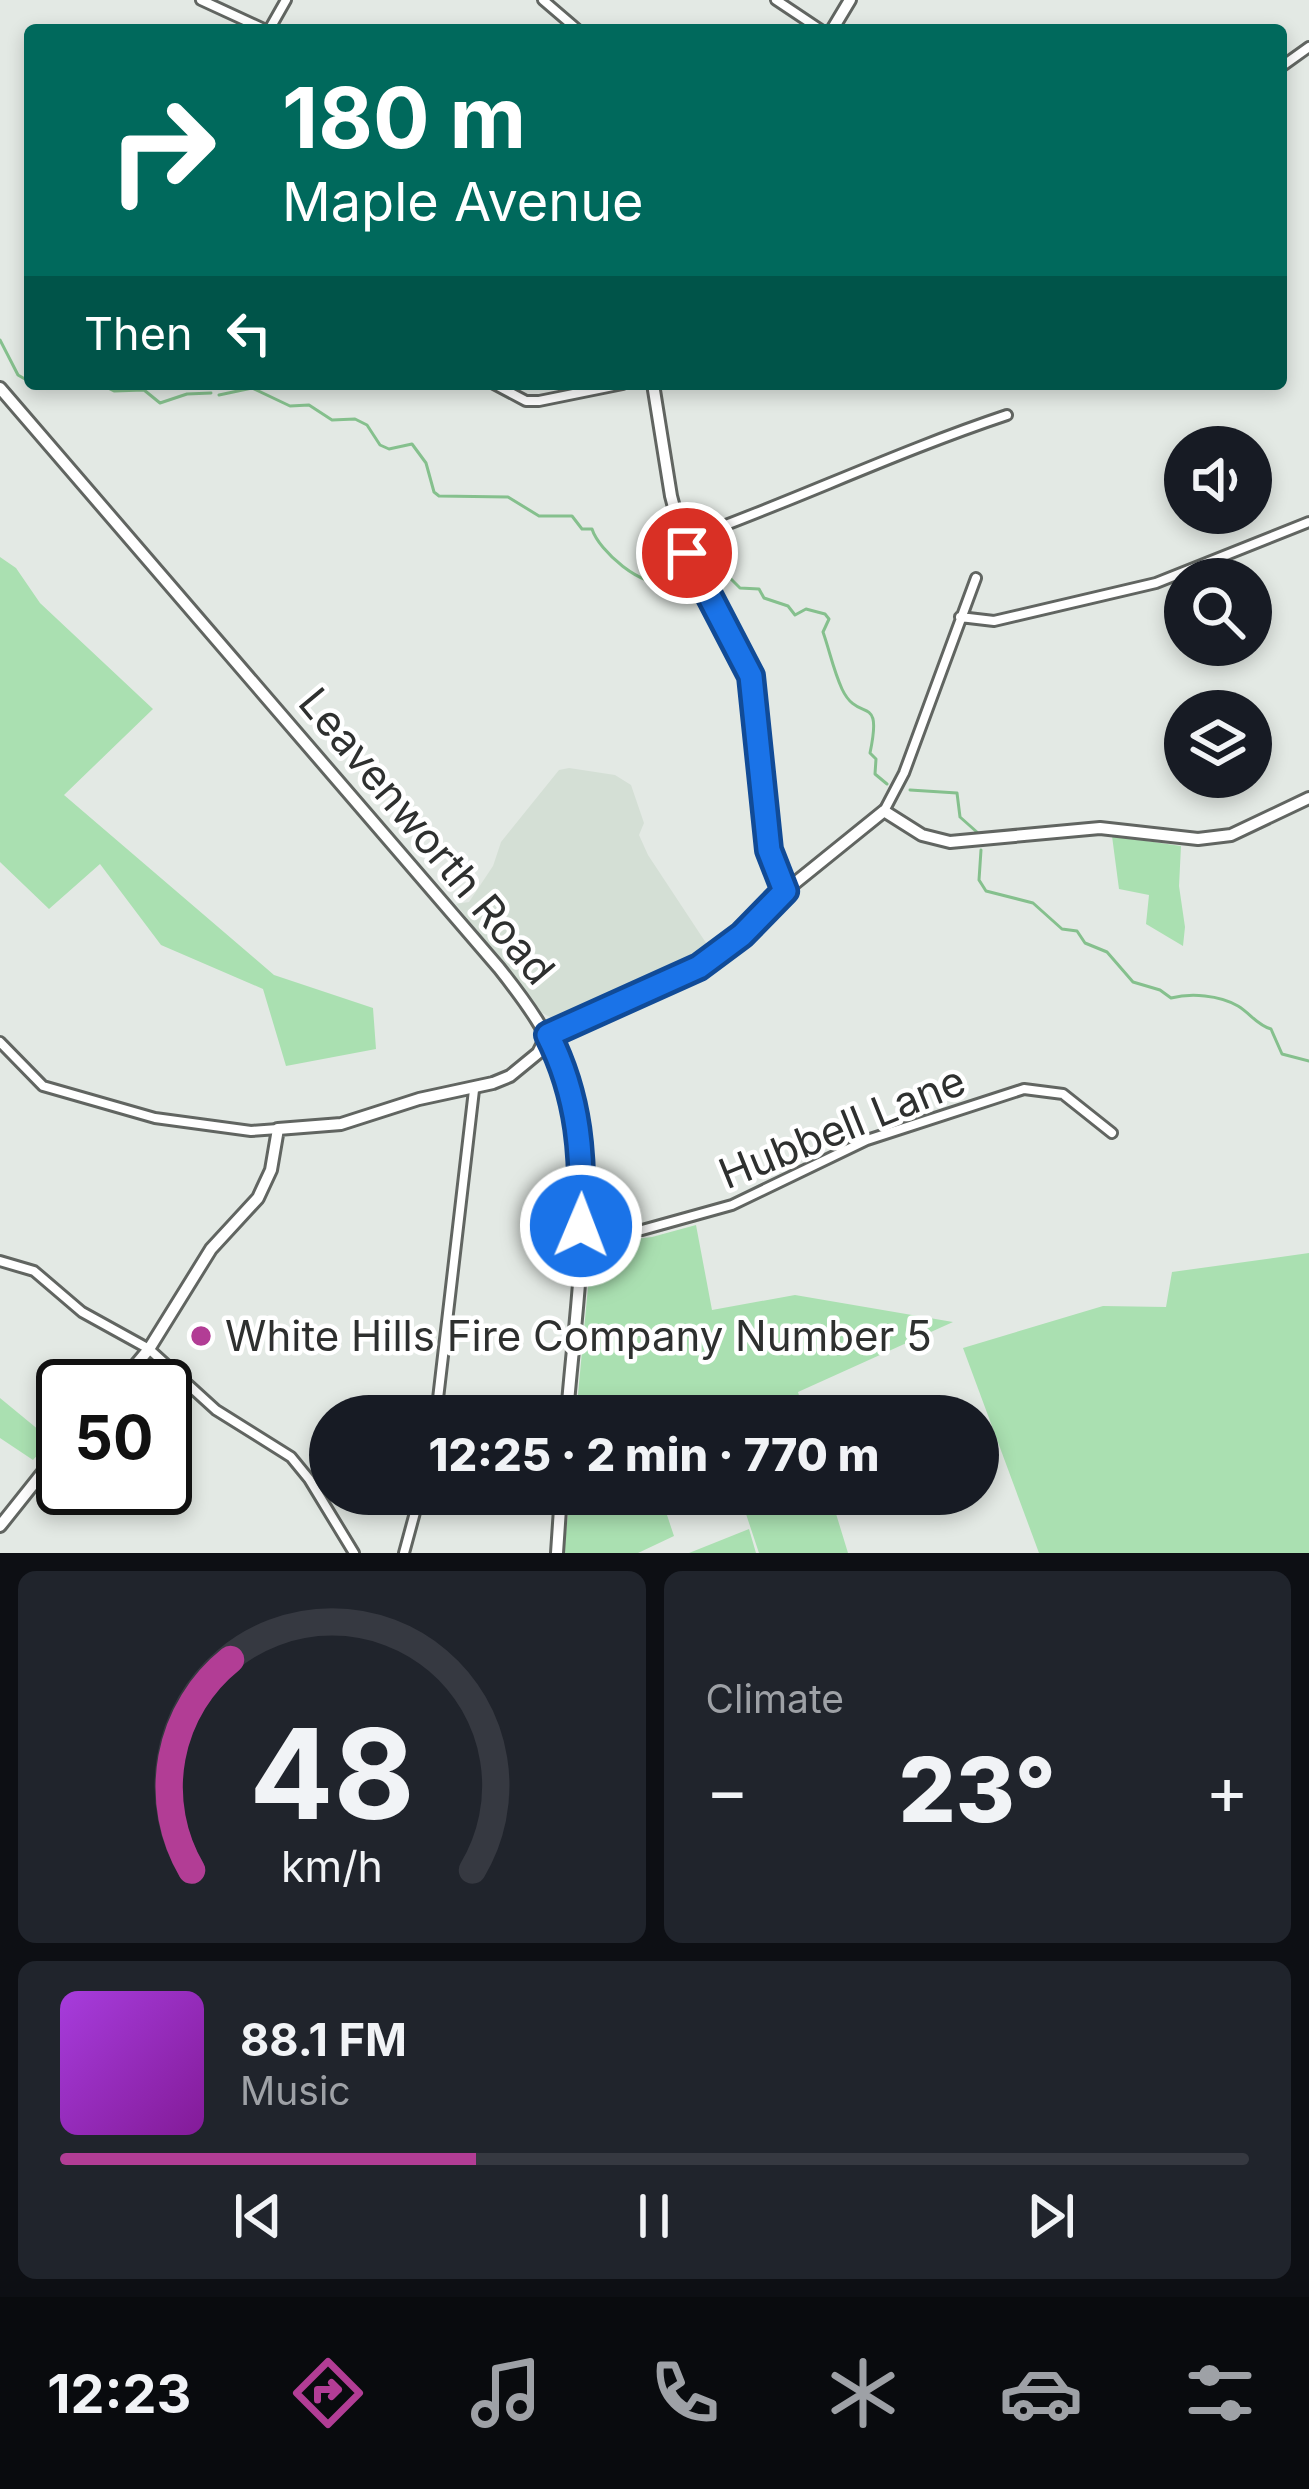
<!DOCTYPE html>
<html lang="en">
<head>
<meta charset="utf-8">
<style>
  body { margin:0; font-family:Inter,sans-serif; background:#20242c; color:#f1f3f6; height:100vh; display:flex; flex-direction:column; font-size:45px; white-space:nowrap }
  * { box-sizing:border-box; margin:0 }
  p { font-size:39px; color:#9ea1a6 }
  .icon { flex:none; width:66px; height:66px; fill:none; stroke:currentColor; stroke-width:2; stroke-linecap:round; stroke-linejoin:round }
  .map { position:relative; height:1553px; overflow:hidden }
  .panel { display:flex; flex-direction:column; gap:18px; padding:18px; background:#0d0f14; flex:1 }
  .panel>* { flex:none }
  .hud { position:absolute; left:24px; top:24px; width:1263px; height:366px; border-radius:12px; box-shadow:0 6px 18px #0003; background:#00695c; color:#fff; overflow:hidden }
  .fabs { position:absolute; left:1164px; top:426px; display:grid; gap:24px }
  .fabs a { display:grid; place-items:center; width:108px; height:108px; border-radius:50%; background:#171b24; box-shadow:0 6px 18px #0003; font-size:60px }
  .speed { position:absolute; left:36px; top:1359px; display:flex; gap:24px; font-size:60px; font-weight:700; text-align:center }
  .speed>* { display:grid; place-content:center; width:156px; height:156px; border-radius:50%; background:#171b24; box-shadow:0 6px 18px #0003; line-height:1 }
  .speed .limit { border:6px solid #111; border-radius:18px; background:#fff; color:#111 }
  .pin { position:absolute; display:grid; place-items:center; width:102px; height:102px; color:#fff; margin:-51px; border:6px solid #fff; border-radius:50%; box-shadow:0 3px 12px #0007 }
  .me { position:absolute; width:132px; margin:-66px; rotate:1deg; stroke-linejoin:round; filter:drop-shadow(0 0 9px #0008) }
  .turn { display:flex; align-items:center; gap:42px; height:252px; padding:0 60px; font-size:54px }
  .turn .icon { width:156px; height:156px; stroke-width:2.5 }
  .turn b { display:block; font-size:84px; line-height:102px }
  .then { display:flex; align-items:center; height:114px; padding:0 60px; background:#0003; gap:24px; font-size:45px }
  .big { font-size:90px; font-weight:800; line-height:1.1 }
  .panel .widget { flex:1; display:flex; flex-direction:column; justify-content:center; gap:18px; min-width:0; padding:0 42px; border-radius:18px; background:#20242c }
  .panel .dial { align-items:center; gap:0 }
  .dial svg { height:312px; overflow:visible; fill:none; stroke:#363941; stroke-width:7; stroke-linecap:round; text-anchor:middle }
  .dial text { fill:#f1f3f6; stroke:none }
  .song { display:flex; align-items:center; gap:36px }
  .cover { width:144px; height:144px; border-radius:18px; background:linear-gradient(135deg,hsl(280 70% 55%),hsl(290 70% 35%)) }
  .played { height:12px; border-radius:6px; background:linear-gradient(90deg,#b23d95 35%,#363941 35%) }
  .keys { display:flex; justify-content:space-around; direction:ltr }
  .heat { display:flex; justify-content:space-between; align-items:center; font-size:66px; direction:ltr }
  .panel .tiles { flex:1; display:grid; gap:18px; grid-template-columns:1fr 1fr }
  .widget:last-child { grid-column:span 2 }
  .trip { position:absolute; left:309px; top:1395px; width:690px; height:120px; border-radius:60px; background:#171b24; box-shadow:0 6px 18px #0003; font-weight:800; line-height:120px; text-align:center }
  .dock { display:flex; height:192px; justify-content:space-around; align-items:center; background:#090b0e; color:#9ea1a6 }
  .dock .icon { width:84px; height:84px }
  .dock .active { color:#b23d95 }
  .dock b { font-size:54px; color:#f1f3f6 }
  .map>svg:first-child { display:block }
  .built { fill:#d4dfd5 }
  .green { fill:#aae0b1 }
  .lines { fill:none; stroke-linecap:round; stroke-linejoin:round }
  .stream { stroke:#85c08d; stroke-width:3 }
  .street-casing { stroke:#616561; stroke-width:14 }
  .secondary-casing { stroke:#616561; stroke-width:16 }
  .street { stroke:#fff; stroke-width:8 }
  .secondary { stroke:#fff; stroke-width:10 }
  .route-casing { stroke:#114b97; stroke-width:30 }
  .route { stroke:#1a73e8; stroke-width:21 }
  .poi-dot { fill:#b23d95; stroke:#fff; stroke-width:4.5 }
  .labels { text-anchor:middle; stroke-width:9; stroke-linejoin:round; paint-order:stroke }
  .street-label { font-size:42px; fill:#2e302f; stroke:#fff }
  .poi-label { font-size:42px; fill:#2e302f; stroke:#fff; text-anchor:start }
</style>
</head>
<body>
<div class="map">
<svg width="1309" height="1553" viewBox="0 0 1309 1553">
  <rect width="100%" height="100%" fill="#e3e9e4"/>
  <!-- built -->
  <path class="built" d="M 569,768 L 615,775 L 631,785 L 644,823 L 639,835 L 648,855 L 712,952 L 581,1015 L 554,1019 L 540,1012 L 456,904 L 469,902 L 493,866 L 501,842 L 559,770 Z"/>
  <!-- green -->
  <path class="green" d="M 0,557 L 16,568 L 40,603 L 153,709 L 64,795 L 274,975 L 373,1008 L 376,1049 L 286,1066 L 263,989 L 161,945 L 100,864 L 49,909 L 0,862 Z
    M 1112,836 L 1181,846 L 1179,886 L 1185,927 L 1183,946 L 1146,924 L 1149,895 L 1119,889 Z
    M 696,1225 L 712,1310 L 795,1295 L 953,1322 L 798,1392 L 805,1416 L 710,1416 L 708,1410 L 696,1416 L 576,1416 L 592,1244 L 652,1237 Z
    M 1309,1253 L 1309,1553 L 1039,1553 L 963,1348 L 1103,1306 L 1166,1307 L 1172,1272 Z
    M 147,1365 L 178,1384 L 165,1399 L 165,1386 L 129,1386 Z
    M 0,1398 L 51,1440 L 33,1460 L 0,1438 Z
    M 570,1494 L 660,1494 L 674,1536 L 638,1553 L 564,1553 Z
    M 787,1494 L 830,1494 L 848,1553 L 759,1553 L 745,1511 Z
    M 749,1529 L 756,1553 L 689,1553 Z"/>
  <g class="lines">
    <!-- stream -->
    <path class="stream" d="M 0,340 L 18,375 L 30,382
      M 100,384 L 114,391 L 144,390 L 160,403 L 187,394 L 211,393
      M 219,395 L 252,388 L 290,406 L 309,405 L 332,420 L 355,419 L 367,425 L 380,445 L 389,449 L 412,444 L 426,463 L 434,492 L 439,496 L 508,497 L 539,516 L 572,516 L 582,529 L 592,529 C 599,551 642,589 669,583 C 676,581 681,577 687,574
      M 704,568 L 726,574 L 740,588 L 759,589 L 764,598 L 788,606 L 795,615 L 806,609 L 825,614 L 829,619 L 823,632 C 830,652 833,669 842,689 C 859,725 883,691 870,753 L 876,759 L 875,774 L 887,784
      M 910,790 L 957,793 L 960,817 L 978,833
      M 981,850 L 979,880 L 986,891 L 1033,903 L 1062,929 L 1077,931 L 1085,943 L 1107,952 L 1133,982 L 1160,990 L 1171,998 C 1191,993 1219,995 1238,1006 C 1251,1014 1257,1025 1271,1029 L 1282,1054 L 1309,1061"/>
    <defs>
      <path id="street" d="M 201,0 L 266,30
        M 543,0 L 578,30
        M 776,0 L 821,30
        M 269,30 L 286,0
        M 1281,67 L 1309,47
        M 494,384 L 526,401 L 539,401 L 623,384
        M 683,541 C 792,502 896,452 1007,415
        M 960,617 L 994,621 L 1156,583 L 1309,522
        M 884,811 L 904,773 L 976,578
        M 0,1042 L 43,1086 L 155,1118 L 251,1131 L 278,1129
        M 582,1227 L 642,1230 L 732,1205 L 867,1140 L 1024,1089 L 1063,1094 L 1112,1133
        M 0,1261 L 34,1271 L 82,1312 L 149,1349 L 216,1410 L 291,1457 L 309,1479 L 354,1553
        M 436,1416 L 474,1090
        M 404,1553 L 420,1494"/>
      <path id="secondary" d="M 832,30 L 850,0
        M 653,384 L 671,496 L 683,541 L 751,676 L 769,850 L 785,891
        M 0,388 L 499,968 C 526,1002 551,1037 566,1078 C 600,1172 574,1315 567,1416
        M 118,1386 L 149,1349 L 211,1249 L 258,1198 L 271,1170 L 278,1129 L 341,1124 L 419,1099 L 493,1083 L 510,1076 L 538,1053 L 547,1035 L 556,1029 L 678,978 L 722,953 L 785,891 L 884,811 L 922,835 L 950,842 L 1100,828 L 1198,839 L 1231,835 L 1309,798
        M 0,1526 L 63,1447
        M 557,1553 L 561,1494"/>
    </defs>
    <!-- street casing -->
    <use href="#street" class="street-casing"/>
    <!-- secondary casing -->
    <use href="#secondary" class="secondary-casing"/>
    <!-- street -->
    <use href="#street" class="street"/>
    <!-- secondary -->
    <use href="#secondary" class="secondary"/>
  </g>
  <g class="lines">
    <defs>
      <path id="route" d="M 581,1226 C 583,1158 580,1098 548,1035 L 699,967 L 742,935 L 785,891 L 769,850 L 751,676 L 687,553"/>
    </defs>
    <!-- route casing -->
    <use href="#route" class="route-casing"/>
    <!-- route -->
    <use href="#route" class="route"/>
  </g>
  <!-- markers -->
  <circle class="poi-dot" cx="201" cy="1336" r="12"/>
  <g class="labels">
    <!-- street labels -->
    <g class="street-label">
      <text transform="translate(427 836) rotate(50)" y="15">Leavenworth Road</text>
      <text transform="translate(842 1127) rotate(-22)" y="15">Hubbell Lane</text>
    </g>
    <!-- poi labels -->
    <g class="poi-label">
      <text x="225" y="1351">White Hills Fire Company Number 5</text>
    </g>
  </g>
</svg>
<div class="fabs">
<a><svg class="icon" aria-label="sound" viewBox="0 0 24 24"><path d="M4 9h4l5-4v14l-5-4H4zM17 9q2 3 0 6"/></svg></a>
<a><svg class="icon" aria-label="search" viewBox="0 0 24 24"><circle cx="10" cy="10" r="6"/><path d="M15 15l6 6"/></svg></a>
<a><svg class="icon" aria-label="layers" viewBox="0 0 24 24"><path d="M12 4l9 5-9 5-9-5zM3 14l9 5 9-5"/></svg></a>
</div>
<div class="speed"><div class="limit">50</div></div>
<div class="pin" style="left:687px;top:553px;background:#d93025"><svg class="icon" aria-label="arrive" viewBox="0 0 24 24"><path d="M6 21V4h12l-3 4 3 4H6"/></svg></div>
<svg class="me" style="left:581px;top:1226px" viewBox="-20 -20 40 40"><circle r="17" fill="#1a73e8" stroke="#fff" stroke-width="3"/><path d="M0-11L8 9 0 5-8 9z" fill="#fff"/></svg>
<div class="trip">12:25 · 2 min · 770 m</div>
<div class="hud">
<div class="turn"><svg class="icon" aria-label="right" viewBox="0 0 24 24"><path d="M7 20v-9h11M14 6l5 5-5 5"/></svg><div><b>180 m</b>Maple Avenue</div></div>
<div class="then">Then<svg class="icon" aria-label="left" viewBox="0 0 24 24"><path d="M17 20v-9H6M10 6l-5 5 5 5"/></svg></div>
</div>
</div>
<section class="panel">
<div class="tiles">
<div class="widget dial"><svg viewBox="0 0 100 80">
<path d="M14 69A42 42 0 1 1 86 69"/>
<path d="M14 69A42 42 0 0 1 24 15" stroke="#b23d95"/>
<text x="50" y="56" font-size="32" font-weight="700">48</text>
<text x="50" y="72" font-size="11">km/h</text>
</svg></div>
<div class="widget"><p>Climate</p>
<div class="heat"><a>−</a><b class="big">23°</b><a>+</a></div>
</div>
<div class="widget">
<div class="song"><i class="cover"></i><div><b>88.1 FM</b><p>Music</p></div></div>
<div class="played"></div>
<div class="keys"><svg class="icon" aria-label="previous" viewBox="0 0 24 24"><path d="M18 5L8 12l10 7zM5 5v14"/></svg><svg class="icon" aria-label="pause" viewBox="0 0 24 24"><path d="M8 5v14M16 5v14"/></svg><svg class="icon" aria-label="next" viewBox="0 0 24 24"><path d="M6 5l10 7-10 7zM19 5v14"/></svg></div>
</div>
</div>
</section>
<nav class="dock">
<b>12:23</b>
<svg class="icon active" aria-label="directions" viewBox="0 0 24 24"><path d="M12 3l9 9-9 9-9-9zM9 14v-3h6M13 9l2 2-2 2"/></svg>
<svg class="icon" aria-label="music" viewBox="0 0 24 24"><path d="M9 18V5l10-2v13"/><circle cx="6" cy="18" r="3"/><circle cx="16" cy="16" r="3"/></svg>
<svg class="icon" aria-label="phone" viewBox="0 0 24 24"><path d="M5 4h4l2 5-3 2q2 4 5 5l2-3 5 2v4C11 20 4 13 5 4z"/></svg>
<svg class="icon" aria-label="climate" viewBox="0 0 24 24"><path d="M12 3v18M4 7l16 10M4 17L20 7"/></svg>
<svg class="icon" aria-label="car" viewBox="0 0 24 24"><path d="M5 17H2v-5l4-1 3-4h7l3 4 3 1v5h-3M9 17h6M6 11h13"/><circle cx="7" cy="17" r="2"/><circle cx="17" cy="17" r="2"/></svg>
<svg class="icon" aria-label="filters" viewBox="0 0 24 24"><path d="M4 7h16M4 17h16"/><circle cx="9" cy="7" r="2"/><circle cx="15" cy="17" r="2"/></svg>
</nav>
</body>
</html>
